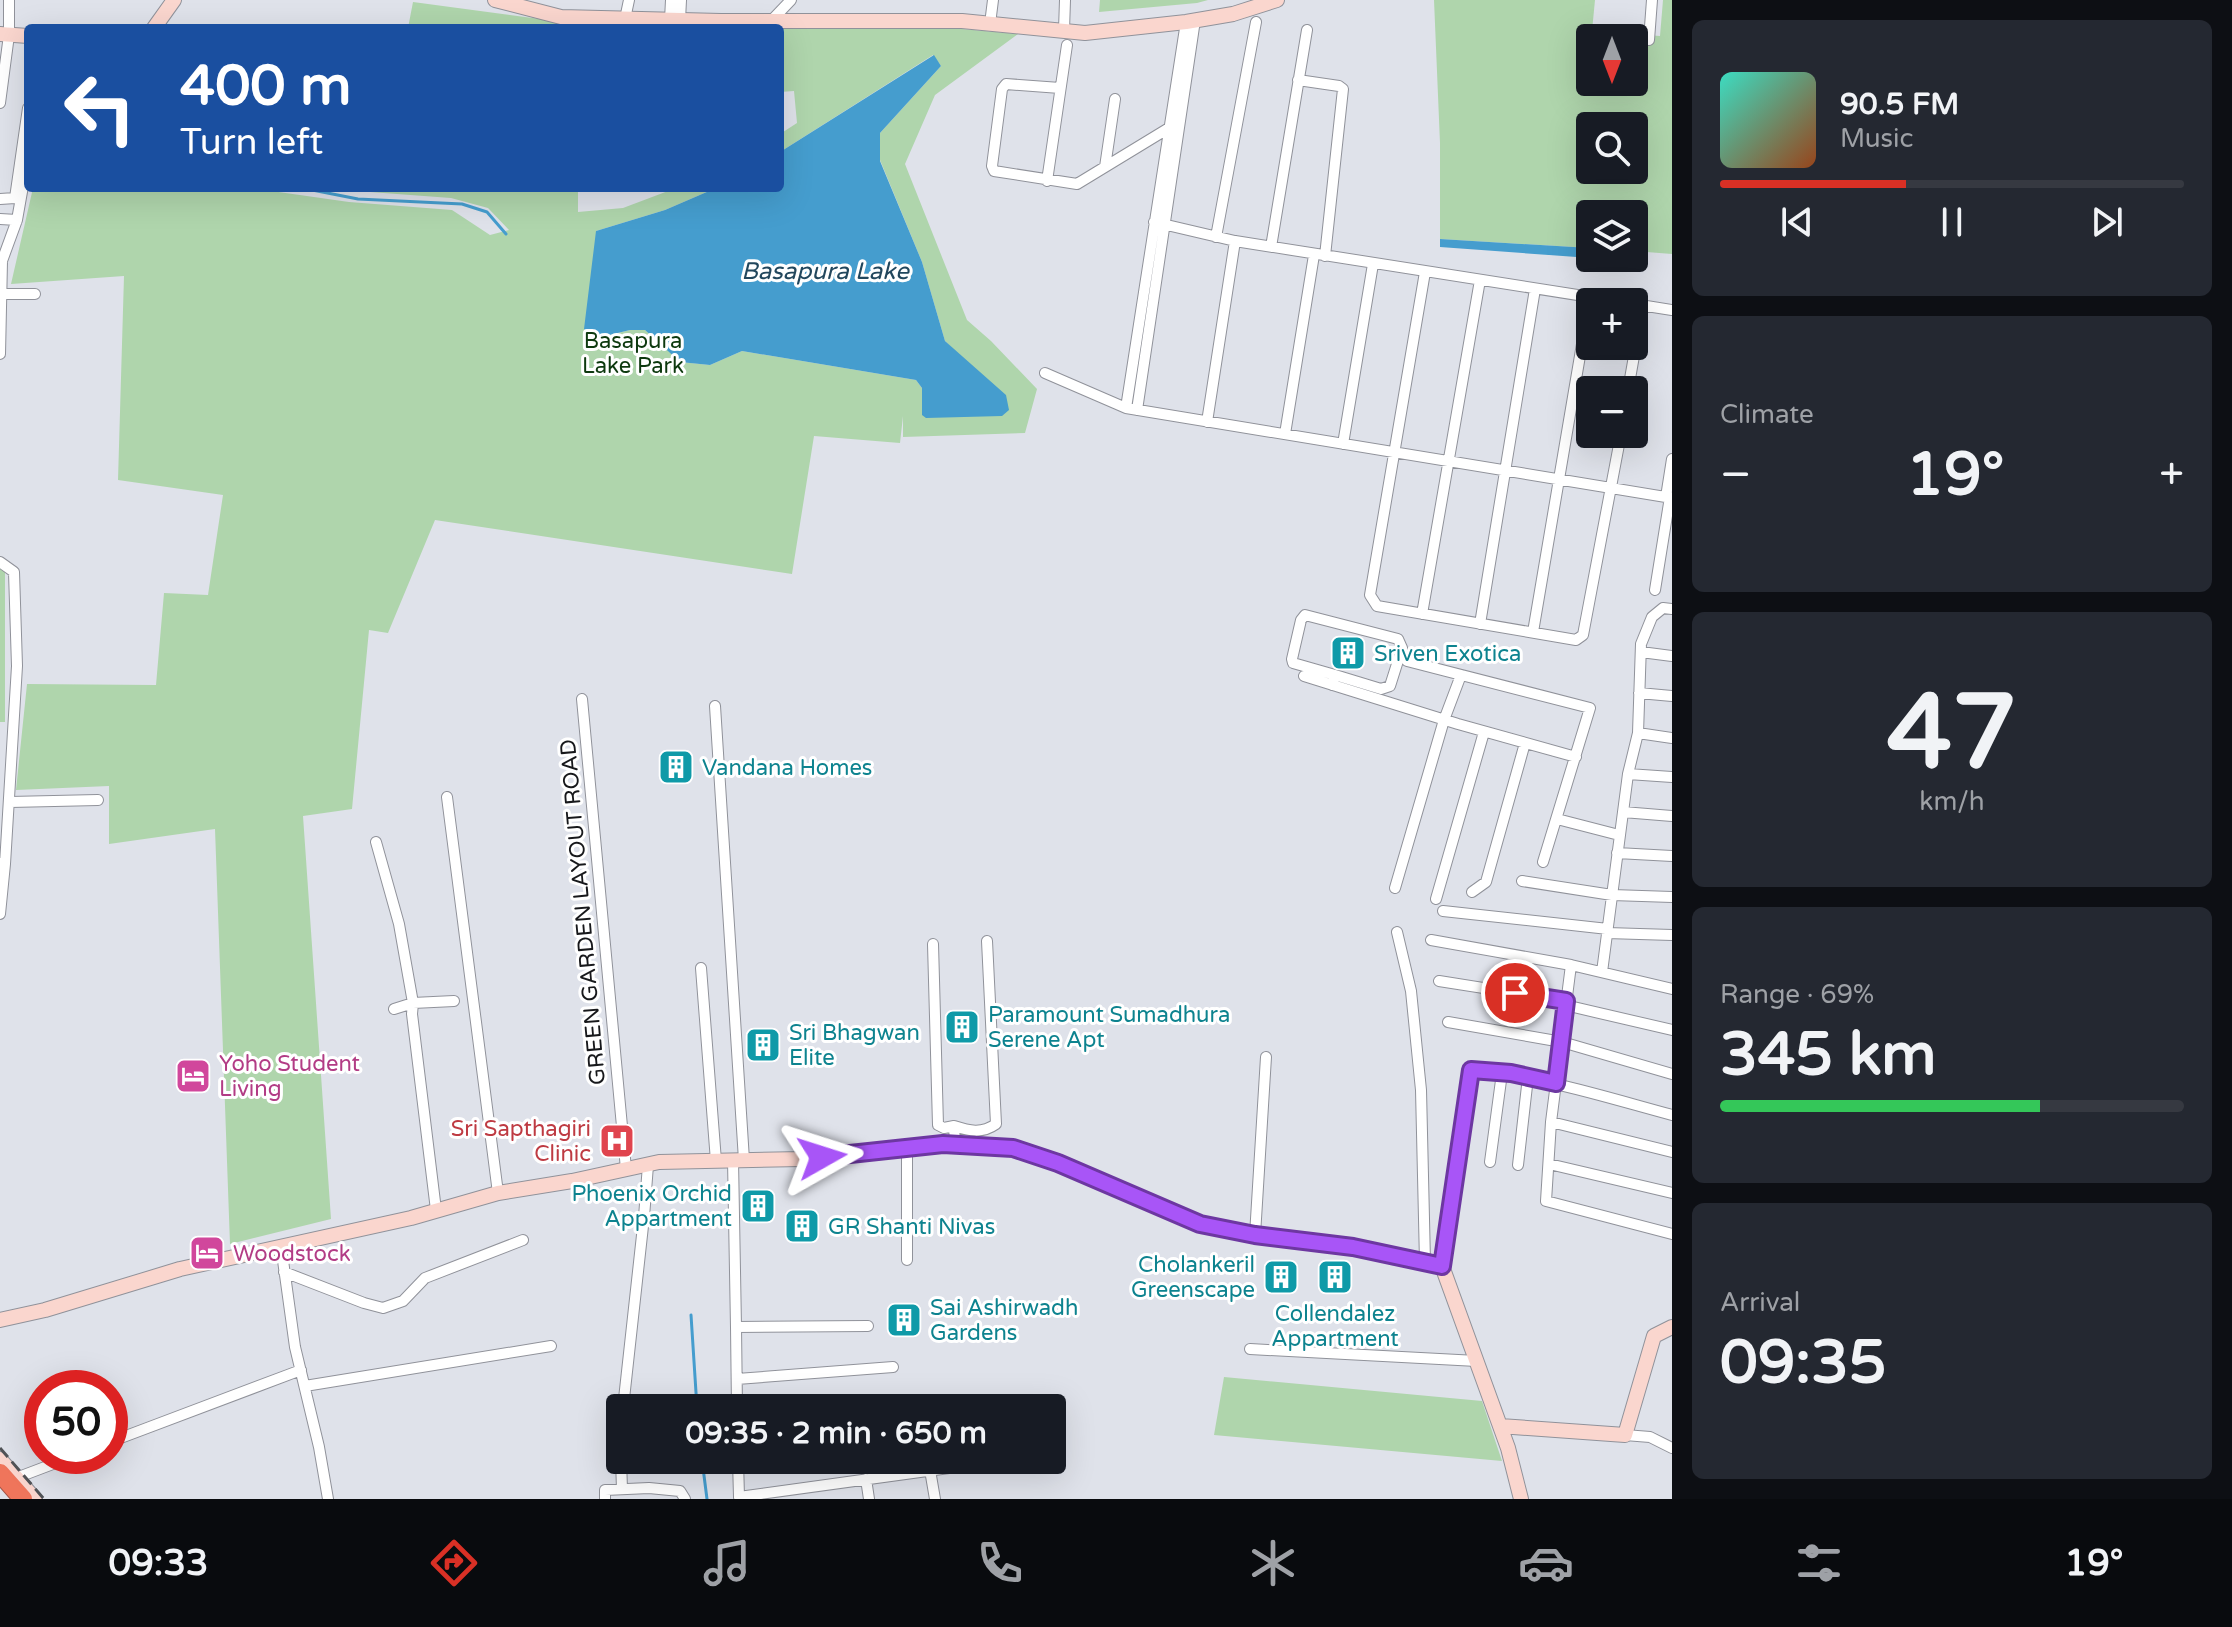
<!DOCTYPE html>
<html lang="en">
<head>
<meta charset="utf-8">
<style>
  body { margin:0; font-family:"Varela Round",sans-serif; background:#242831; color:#f1f3f6; height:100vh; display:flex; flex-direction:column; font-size:30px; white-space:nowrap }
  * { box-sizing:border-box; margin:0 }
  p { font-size:26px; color:#9ea1a6 }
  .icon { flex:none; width:44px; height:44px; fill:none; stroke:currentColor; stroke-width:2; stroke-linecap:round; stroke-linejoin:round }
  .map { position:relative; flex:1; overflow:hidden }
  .side { display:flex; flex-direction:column; gap:20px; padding:20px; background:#0d0f14; width:560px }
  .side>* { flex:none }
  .hud { position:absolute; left:24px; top:24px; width:760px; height:168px; border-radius:8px; box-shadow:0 8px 32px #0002; background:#1a4fa0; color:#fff; overflow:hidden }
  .needle { width:52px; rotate:180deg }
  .tools { position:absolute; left:1576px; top:24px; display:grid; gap:16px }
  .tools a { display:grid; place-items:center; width:72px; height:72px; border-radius:8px; background:#171b24; box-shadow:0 8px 32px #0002; font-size:40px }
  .speed { position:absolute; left:24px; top:1370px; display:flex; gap:16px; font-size:40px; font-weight:700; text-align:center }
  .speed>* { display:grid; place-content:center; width:104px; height:104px; border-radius:50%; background:#171b24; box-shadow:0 8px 32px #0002; line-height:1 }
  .speed .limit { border:12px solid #d22; background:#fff; color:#111 }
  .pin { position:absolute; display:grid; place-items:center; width:68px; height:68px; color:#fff; margin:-34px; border:4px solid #fff; border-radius:50%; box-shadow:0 2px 8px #0007 }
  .me { position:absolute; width:88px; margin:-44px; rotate:84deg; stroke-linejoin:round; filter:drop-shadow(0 0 6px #0008) }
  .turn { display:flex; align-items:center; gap:28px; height:168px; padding:0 24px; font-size:36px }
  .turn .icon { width:104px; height:104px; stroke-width:2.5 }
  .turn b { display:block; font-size:56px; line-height:68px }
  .big { font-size:60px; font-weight:700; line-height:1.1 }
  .side .widget { flex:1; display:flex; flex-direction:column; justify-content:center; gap:12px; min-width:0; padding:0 28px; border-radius:12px; background:#242831 }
  .side .dial { align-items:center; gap:0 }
  .dial b { font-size:104px; line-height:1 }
  .song { display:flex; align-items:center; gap:24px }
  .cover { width:96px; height:96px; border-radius:12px; background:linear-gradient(135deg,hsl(170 70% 55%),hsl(20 70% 35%)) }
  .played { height:8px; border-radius:4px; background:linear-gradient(90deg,#d93025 40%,#363941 40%) }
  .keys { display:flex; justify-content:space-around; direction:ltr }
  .heat { display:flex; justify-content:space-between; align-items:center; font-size:44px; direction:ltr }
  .charge { height:12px; border-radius:6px; background:linear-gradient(90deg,#34c759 69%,#363941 0) }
  .trip { position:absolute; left:606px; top:1394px; width:460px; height:80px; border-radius:8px; background:#171b24; box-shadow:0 8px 32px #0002; font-weight:700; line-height:80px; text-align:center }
  .menu { display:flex; height:128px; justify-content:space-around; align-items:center; background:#090b0e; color:#9ea1a6 }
  .menu .icon { width:56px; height:56px }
  .menu .on { color:#d93025 }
  .menu b { font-size:36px; color:#f1f3f6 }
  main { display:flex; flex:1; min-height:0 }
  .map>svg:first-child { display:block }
  .green { fill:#afd5ac; fill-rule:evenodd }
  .water { fill:#459dce }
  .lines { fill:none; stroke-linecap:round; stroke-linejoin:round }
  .stream { stroke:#459dce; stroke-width:3 }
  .street-casing { stroke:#90929a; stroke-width:12 }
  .secondary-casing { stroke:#90929a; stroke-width:16 }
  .highway-casing { stroke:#a35445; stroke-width:20 }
  .street { stroke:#fff; stroke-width:10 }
  .secondary { stroke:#fad6ce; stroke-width:14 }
  .highway { stroke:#ef755b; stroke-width:18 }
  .rail { stroke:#515357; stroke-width:3; stroke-dasharray:12 6; stroke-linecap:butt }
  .route-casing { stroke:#6d37a1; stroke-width:20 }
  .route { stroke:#a855f7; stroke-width:14 }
  .labels { text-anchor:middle; stroke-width:6; stroke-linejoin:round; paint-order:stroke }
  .park-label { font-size:22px; fill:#0d390e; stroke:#fff }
  .culture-label { font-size:22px; fill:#0d838f; stroke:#fff; text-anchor:start }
  .street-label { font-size:22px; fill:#17181b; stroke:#fff }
  .hotel-label { font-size:22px; fill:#b23c85; stroke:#fff; text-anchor:start }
  .health-label { font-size:22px; fill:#be3a42; stroke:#fff; text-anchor:end }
  .water-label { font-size:24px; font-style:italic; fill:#22475d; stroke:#fff }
</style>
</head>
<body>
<main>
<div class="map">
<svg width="1672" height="1499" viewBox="0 0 1672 1499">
  <rect width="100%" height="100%" fill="#dfe2ea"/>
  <!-- green -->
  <path class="green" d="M 1100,0 L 1208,0 L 1197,3 L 1099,12 Z
    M 1434,0 L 1595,0 L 1592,31 L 1660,36 L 1663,0 L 1672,0 L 1672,254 L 1634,251 L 1634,214 L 1590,214 L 1590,248 L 1440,239 L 1440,143 ZM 1590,38 L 1634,38 L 1634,82 L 1590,82 ZM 1590,126 L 1634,126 L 1634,170 L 1590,170 Z
    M 413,2 L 585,25 L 585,28 L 408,28 Z
    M 940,27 L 1018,34 L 935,95 L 905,164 L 967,320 L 991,341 L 1037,389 L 1025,433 L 903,437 L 903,416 L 900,443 L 814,436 L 792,574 L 435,520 L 388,633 L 369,630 L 352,809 L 303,816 L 331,1219 L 230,1244 L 215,829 L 109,844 L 109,786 L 16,790 L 27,684 L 156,685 L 164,593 L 208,595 L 223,495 L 118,480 L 124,276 L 11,284 L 33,188 L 251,188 L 349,202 L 452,210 L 490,235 L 509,230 L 488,208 L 451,198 L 370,192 L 371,188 L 578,188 L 578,212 L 623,208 L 676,188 L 716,188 L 665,210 L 596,231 L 597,338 L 630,330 L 645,330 L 681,362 L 710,365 L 742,351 L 916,380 L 922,388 L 922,415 L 961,357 L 945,341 L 922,262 L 880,160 L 880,133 L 941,66 L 933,55 L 780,152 L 780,134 L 797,123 L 794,91 L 780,92 L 780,28 Z
    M 0,568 L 5,569 L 5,722 L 0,722 Z
    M 1224,1377 L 1482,1401 L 1502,1461 L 1214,1435 Z"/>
  <!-- water -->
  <path class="water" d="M 934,55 L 941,66 L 880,133 L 880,161 L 922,262 L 945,341 L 1006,395 L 1009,410 L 1002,416 L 926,418 L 922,415 L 922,388 L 916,380 L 742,351 L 710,365 L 680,362 L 645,330 L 630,330 L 597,338 L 584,329 L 596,231 L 665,210 L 716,188 L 780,188 L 780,152 Z
    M 1440,239 L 1590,248 L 1590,258 L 1440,247 Z"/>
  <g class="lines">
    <!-- stream -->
    <path class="stream" d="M 302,188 L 358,199 L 462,204 L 487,212 L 506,234
      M 691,1315 L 697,1408
      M 702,1460 L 707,1499"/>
    <defs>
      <path id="street" d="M 625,19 L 629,0
        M 670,20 L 671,0
        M 680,20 L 681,0
        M 771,21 L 791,0
        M 990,24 L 993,0
        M 1064,30 L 1065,0
        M 1649,40 L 1652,0
        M 1298,80 L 1339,86 L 1343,89 L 1325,256
        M 1060,88 L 1006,84 L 1002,89 L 992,166 L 994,171 L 1077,184 L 1169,128
        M 0,103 L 9,35 L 9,0
        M 1105,167 L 1115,99
        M 1047,181 L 1067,45
        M 0,199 L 15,198 L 28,108
        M 0,219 L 17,220
        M 1154,222 L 1235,241 L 1622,302
        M 1216,237 L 1256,22
        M 1271,247 L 1307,30
        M 1425,272 L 1370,595 L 1377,606 L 1576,640 L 1583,635 L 1621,434
        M 0,294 L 35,294
        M 1634,304 L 1672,310
        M 0,354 L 2,261 L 17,220 L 28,158
        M 1045,373 L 1126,408 L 1672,498
        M 1628,390 L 1643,305
        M 1126,408 L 1186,22
        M 1137,410 L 1195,20
        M 1207,422 L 1235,241
        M 1285,434 L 1314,255
        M 1343,444 L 1373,264
        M 1666,497 L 1672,459
        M 0,562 L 14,572 L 17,666 L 5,864 L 0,863
        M 1655,590 L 1670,497
        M 1422,614 L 1480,280
        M 1480,624 L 1535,289
        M 1533,632 L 1590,297
        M 1641,652 L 1672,656
        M 1407,661 L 1590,708 L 1543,862
        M 1304,676 L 1458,724 L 1576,757
        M 1332,685 L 1335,675 L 1381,689 L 1390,686 L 1402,648 L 1398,639 L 1305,615 L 1301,620 L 1292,659 L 1293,663 L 1335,675
        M 1639,693 L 1672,696
        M 582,699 L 626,1169
        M 715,706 L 744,1160
        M 1638,733 L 1672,738
        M 1628,774 L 1672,777
        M 447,797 L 498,1193
        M 10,802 L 98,800
        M 1623,812 L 1672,816
        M 1557,819 L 1619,835
        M 376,842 L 399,924 L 413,1003 L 412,1014 L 436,1210
        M 1617,853 L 1672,856
        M 1522,881 L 1612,895 L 1672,897
        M 1395,888 L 1444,720 L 1461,675
        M 1472,892 L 1486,882 L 1525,743
        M 1436,899 L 1484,732
        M 1443,911 L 1608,929
        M 0,914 L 5,864
        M 1397,932 L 1411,991 L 1421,1090 L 1425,1262
        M 1607,933 L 1672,935
        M 1431,940 L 1571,965
        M 933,944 L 938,1125 L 944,1128 L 954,1126 L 955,1144
        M 701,968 L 716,1161
        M 1602,972 L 1628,774 L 1638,733 L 1641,644 L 1652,617 L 1663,608 L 1672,609
        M 1439,981 L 1566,1001
        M 1672,989 L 1571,965 L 1551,1122 L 1546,1201 L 1672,1234
        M 1565,1005 L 1672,1030
        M 394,1009 L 413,1003 L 454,1001
        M 1448,1022 L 1562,1042 L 1672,1074
        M 1551,1122 L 1672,1152
        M 954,1126 C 969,1131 982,1134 996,1124 L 987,941
        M 733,1160 L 736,1327 L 868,1326
        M 1490,1162 L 1502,1073
        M 1549,1164 L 1672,1193
        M 1518,1165 L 1528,1077
        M 1255,1235 L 1266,1057
        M 281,1246 L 295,1347 L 319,1447 L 328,1499
        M 907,1260 L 907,1148
        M 1442,1266 L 1471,1070 C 1540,1076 1605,1097 1672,1115
        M 284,1272 L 364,1303 L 383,1308 L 403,1301 L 425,1278 L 523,1240
        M 736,1327 L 737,1408
        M 1250,1349 L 1477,1361
        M 737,1379 L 893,1367
        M 305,1386 L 551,1346
        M 623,1408 L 644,1217 L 648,1165
        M 904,1408 L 907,1403
        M 1625,1435 L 1650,1437 L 1672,1448
        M 110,1442 L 301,1370
        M 621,1460 L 622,1489
        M 738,1460 L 739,1497 L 949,1468
        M 930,1470 L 935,1499
        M 16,1478 L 74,1456
        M 866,1479 L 869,1499
        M 605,1499 L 605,1490 L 649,1488 L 680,1491 L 685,1499"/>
      <path id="secondary" d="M 495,0 L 561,17 L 721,21 L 962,21 L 1085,33 L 1186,22 L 1233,14 L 1277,0
        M 154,28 L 174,0
        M 0,34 L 28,36
        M 0,1320 L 45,1310 L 180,1269 L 411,1218 L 498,1193 L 572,1181 L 659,1162 L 802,1159 L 943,1144 L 1013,1148 L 1058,1163 L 1200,1224 L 1255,1235 L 1353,1247 L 1442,1266 L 1508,1448 L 1521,1499
        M 1500,1426 L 1625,1435 L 1654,1336 L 1672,1327
        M 0,1459 L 35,1499"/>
      <path id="highway" d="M 0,1473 L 23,1499"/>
    </defs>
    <!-- street casing -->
    <use href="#street" class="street-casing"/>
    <!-- secondary casing -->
    <use href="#secondary" class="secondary-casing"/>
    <!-- highway casing -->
    <use href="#highway" class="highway-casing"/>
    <!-- street -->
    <use href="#street" class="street"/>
    <!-- secondary -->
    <use href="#secondary" class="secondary"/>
    <!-- highway -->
    <use href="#highway" class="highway"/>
    <!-- rail -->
    <path class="rail" d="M 0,1448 L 44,1499"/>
  </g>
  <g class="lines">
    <defs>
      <path id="route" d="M 822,1157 L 943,1144 L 1013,1148 L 1058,1163 L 1200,1224 L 1255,1235 L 1353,1247 L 1442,1266 L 1471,1070 L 1511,1073 L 1556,1083 L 1566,1001 L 1515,993"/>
    </defs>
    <!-- route casing -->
    <use href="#route" class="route-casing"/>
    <!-- route -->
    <use href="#route" class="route"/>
  </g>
  <!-- icons -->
  <defs>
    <symbol id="building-square" viewBox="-11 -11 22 22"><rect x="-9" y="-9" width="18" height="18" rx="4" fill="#0f9aa8" stroke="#fff"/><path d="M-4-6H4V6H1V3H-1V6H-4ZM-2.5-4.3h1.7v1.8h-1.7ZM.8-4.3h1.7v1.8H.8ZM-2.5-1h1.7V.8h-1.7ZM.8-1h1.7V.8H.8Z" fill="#fff"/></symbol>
    <symbol id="hotel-square" viewBox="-11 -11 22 22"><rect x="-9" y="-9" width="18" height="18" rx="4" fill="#d1479c" stroke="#fff"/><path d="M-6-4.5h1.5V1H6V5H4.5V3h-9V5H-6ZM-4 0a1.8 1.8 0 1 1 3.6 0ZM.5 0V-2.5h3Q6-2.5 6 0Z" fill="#fff"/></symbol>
    <symbol id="hospital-square" viewBox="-11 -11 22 22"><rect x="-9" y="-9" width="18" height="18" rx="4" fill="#e0444e" stroke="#fff"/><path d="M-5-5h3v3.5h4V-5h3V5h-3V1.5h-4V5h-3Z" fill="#fff"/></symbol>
  </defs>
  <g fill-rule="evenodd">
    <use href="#building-square" x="1328" y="633" width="40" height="40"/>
    <use href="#building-square" x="656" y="747" width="40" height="40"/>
    <use href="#building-square" x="942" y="1007" width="40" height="40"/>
    <use href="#building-square" x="743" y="1025" width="40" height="40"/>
    <use href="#hotel-square" x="173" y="1056" width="40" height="40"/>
    <use href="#hospital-square" x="597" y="1121" width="40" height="40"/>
    <use href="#building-square" x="738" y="1186" width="40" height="40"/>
    <use href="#building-square" x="782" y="1206" width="40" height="40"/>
    <use href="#hotel-square" x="187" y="1233" width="40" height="40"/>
    <use href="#building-square" x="1261" y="1257" width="40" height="40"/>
    <use href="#building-square" x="1315" y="1257" width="40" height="40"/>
    <use href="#building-square" x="884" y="1300" width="40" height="40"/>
  </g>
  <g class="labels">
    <!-- park labels -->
    <g class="park-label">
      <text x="633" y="348">Basapura<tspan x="633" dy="25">Lake Park</tspan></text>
    </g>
    <!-- culture labels -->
    <g class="culture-label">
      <text x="1374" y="661">Sriven Exotica</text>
      <text x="702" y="775">Vandana Homes</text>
      <text x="988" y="1022">Paramount Sumadhura<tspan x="988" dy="25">Serene Apt</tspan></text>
      <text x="789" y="1040">Sri Bhagwan<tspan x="789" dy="25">Elite</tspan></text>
      <text x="732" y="1201" text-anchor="end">Phoenix Orchid<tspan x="732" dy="25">Appartment</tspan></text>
      <text x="828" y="1234">GR Shanti Nivas</text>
      <text x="1255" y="1272" text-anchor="end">Cholankeril<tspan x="1255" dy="25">Greenscape</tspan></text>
      <text x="930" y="1315">Sai Ashirwadh<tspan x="930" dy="25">Gardens</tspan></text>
      <text x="1335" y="1321" text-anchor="middle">Collendalez<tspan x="1335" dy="25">Appartment</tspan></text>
    </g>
    <!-- street labels -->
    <g class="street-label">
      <text transform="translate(582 912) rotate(-95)" y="8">GREEN GARDEN LAYOUT ROAD</text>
    </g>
    <!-- hotel labels -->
    <g class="hotel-label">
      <text x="219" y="1071">Yoho Student<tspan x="219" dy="25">Living</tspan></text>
      <text x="233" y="1261">Woodstock</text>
    </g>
    <!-- health labels -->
    <g class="health-label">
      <text x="591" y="1136">Sri Sapthagiri<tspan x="591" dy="25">Clinic</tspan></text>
    </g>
    <!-- water labels -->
    <g class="water-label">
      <text x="825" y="279">Basapura Lake</text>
    </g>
  </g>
</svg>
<div class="tools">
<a><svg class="needle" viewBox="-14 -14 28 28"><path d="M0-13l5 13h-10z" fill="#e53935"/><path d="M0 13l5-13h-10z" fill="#9ea1a6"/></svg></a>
<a><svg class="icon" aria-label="search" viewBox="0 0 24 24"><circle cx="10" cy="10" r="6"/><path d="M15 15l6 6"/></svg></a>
<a><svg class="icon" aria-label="layers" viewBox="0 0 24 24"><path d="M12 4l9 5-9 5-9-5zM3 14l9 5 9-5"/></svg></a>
<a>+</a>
<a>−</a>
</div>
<div class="speed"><div class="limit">50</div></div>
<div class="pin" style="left:1515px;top:993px;background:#d93025"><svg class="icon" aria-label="arrive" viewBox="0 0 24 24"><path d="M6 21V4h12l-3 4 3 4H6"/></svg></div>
<svg class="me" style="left:822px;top:1157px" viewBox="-20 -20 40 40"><path d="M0-17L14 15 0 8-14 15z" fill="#a855f7" stroke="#fff" stroke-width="4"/></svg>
<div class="trip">09:35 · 2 min · 650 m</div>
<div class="hud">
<div class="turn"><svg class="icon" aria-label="left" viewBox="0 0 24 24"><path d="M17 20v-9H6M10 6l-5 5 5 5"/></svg><div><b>400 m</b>Turn left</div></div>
</div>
</div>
<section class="side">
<div class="widget">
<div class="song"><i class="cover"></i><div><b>90.5 FM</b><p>Music</p></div></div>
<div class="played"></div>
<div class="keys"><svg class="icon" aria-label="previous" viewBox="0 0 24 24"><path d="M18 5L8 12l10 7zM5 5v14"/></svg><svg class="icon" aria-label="pause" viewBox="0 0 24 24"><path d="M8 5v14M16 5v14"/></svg><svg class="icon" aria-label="next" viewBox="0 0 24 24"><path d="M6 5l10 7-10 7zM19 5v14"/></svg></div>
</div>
<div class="widget"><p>Climate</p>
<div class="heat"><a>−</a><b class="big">19°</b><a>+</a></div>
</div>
<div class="widget dial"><b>47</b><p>km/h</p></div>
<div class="widget"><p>Range · 69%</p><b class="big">345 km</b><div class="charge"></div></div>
<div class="widget"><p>Arrival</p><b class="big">09:35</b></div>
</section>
</main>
<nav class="menu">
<b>09:33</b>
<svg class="icon on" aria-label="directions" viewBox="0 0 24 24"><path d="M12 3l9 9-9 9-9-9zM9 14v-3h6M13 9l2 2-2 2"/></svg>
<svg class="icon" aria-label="music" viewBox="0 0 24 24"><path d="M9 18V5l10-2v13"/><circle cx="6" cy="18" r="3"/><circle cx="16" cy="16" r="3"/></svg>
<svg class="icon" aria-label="phone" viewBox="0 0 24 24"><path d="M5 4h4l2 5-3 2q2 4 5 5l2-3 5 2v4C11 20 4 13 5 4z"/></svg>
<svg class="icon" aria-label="climate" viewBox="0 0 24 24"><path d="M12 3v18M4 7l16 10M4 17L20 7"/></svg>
<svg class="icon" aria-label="car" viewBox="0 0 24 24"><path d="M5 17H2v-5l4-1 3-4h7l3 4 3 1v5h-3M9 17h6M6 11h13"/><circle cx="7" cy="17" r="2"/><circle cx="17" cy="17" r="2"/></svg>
<svg class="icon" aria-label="filters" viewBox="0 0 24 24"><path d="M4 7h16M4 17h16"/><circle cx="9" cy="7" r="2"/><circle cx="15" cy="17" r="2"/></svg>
<b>19°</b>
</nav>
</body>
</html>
